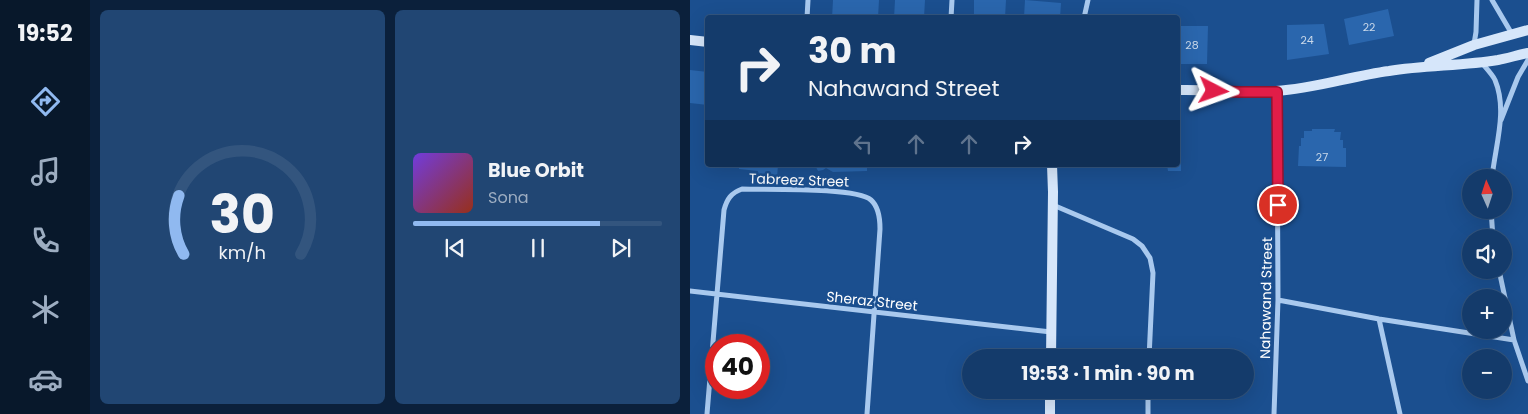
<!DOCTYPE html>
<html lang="en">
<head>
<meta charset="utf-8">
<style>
  body { margin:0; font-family:Poppins,sans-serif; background:#214673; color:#f1f3f6; height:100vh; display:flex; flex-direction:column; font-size:19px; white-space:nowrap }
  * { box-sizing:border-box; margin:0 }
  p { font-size:16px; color:#9dadc1 }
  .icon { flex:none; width:28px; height:28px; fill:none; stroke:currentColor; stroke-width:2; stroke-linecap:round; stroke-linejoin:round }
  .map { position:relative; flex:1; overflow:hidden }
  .drawer { display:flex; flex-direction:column; gap:10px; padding:10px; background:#0b203b; width:600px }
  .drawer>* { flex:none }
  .hud { position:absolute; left:15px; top:15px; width:475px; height:152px; border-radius:5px; box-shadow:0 5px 20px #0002,0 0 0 1px #33557e; background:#143b6b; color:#f1f3f6; overflow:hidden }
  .needle { width:32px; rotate:357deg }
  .controls { position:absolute; left:772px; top:169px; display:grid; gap:10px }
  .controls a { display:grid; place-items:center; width:50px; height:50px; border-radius:50%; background:#143b6b; box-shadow:0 5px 20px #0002,0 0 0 1px #33557e; font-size:25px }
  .speed { position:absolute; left:15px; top:334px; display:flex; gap:10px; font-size:25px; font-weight:700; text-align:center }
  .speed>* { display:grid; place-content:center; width:65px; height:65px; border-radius:50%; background:#143b6b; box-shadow:0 5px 20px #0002,0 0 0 1px #33557e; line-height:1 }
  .speed .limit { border:8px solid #d22; background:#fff; color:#111 }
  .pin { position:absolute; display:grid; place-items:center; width:42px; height:42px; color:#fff; margin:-21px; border:2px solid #fff; border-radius:50%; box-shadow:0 1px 5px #0007 }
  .me { position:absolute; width:55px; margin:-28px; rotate:94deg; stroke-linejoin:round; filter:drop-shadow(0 0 4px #0008) }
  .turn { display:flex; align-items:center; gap:18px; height:105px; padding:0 20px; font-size:22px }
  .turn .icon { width:65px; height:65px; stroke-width:2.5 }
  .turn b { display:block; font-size:35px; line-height:42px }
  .lanes { display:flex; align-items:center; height:48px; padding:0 20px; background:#0003; justify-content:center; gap:25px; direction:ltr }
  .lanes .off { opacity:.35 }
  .drawer .tile { flex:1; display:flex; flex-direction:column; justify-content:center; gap:8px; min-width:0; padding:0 18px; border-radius:8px; background:#214673 }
  .drawer .dial { align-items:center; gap:0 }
  .dial svg { height:130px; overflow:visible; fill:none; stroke:#33557e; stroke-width:7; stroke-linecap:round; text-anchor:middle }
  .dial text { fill:#f1f3f6; stroke:none }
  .song { display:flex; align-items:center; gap:15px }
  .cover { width:60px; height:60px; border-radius:8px; background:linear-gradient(135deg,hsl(260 70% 55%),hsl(10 70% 35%)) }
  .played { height:5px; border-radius:2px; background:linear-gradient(90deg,#90b9f0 75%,#33557e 75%) }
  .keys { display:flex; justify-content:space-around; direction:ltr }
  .drawer .tiles { flex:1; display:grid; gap:10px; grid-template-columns:repeat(2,1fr) }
  .trip { position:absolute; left:272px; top:349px; width:292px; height:50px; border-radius:25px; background:#143b6b; box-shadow:0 5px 20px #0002,0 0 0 1px #33557e; font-weight:700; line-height:50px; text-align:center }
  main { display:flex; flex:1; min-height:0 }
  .tab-bar { display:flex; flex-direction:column; width:90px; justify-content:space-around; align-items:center; background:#08182b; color:#9dadc1 }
  .tab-bar .icon { width:35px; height:35px }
  .tab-bar .current { color:#90b9f0 }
  .tab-bar b { font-size:22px; color:#f1f3f6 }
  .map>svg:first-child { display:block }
  .building { fill:#2a66ad }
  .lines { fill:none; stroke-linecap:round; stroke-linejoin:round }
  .street { stroke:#a9c9ee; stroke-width:5 }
  .secondary { stroke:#d6e6fa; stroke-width:10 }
  .route-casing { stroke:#92132f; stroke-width:12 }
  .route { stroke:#e11d48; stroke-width:9 }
  .labels { text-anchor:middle; stroke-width:5; stroke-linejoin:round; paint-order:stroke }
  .number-label { font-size:11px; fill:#cad9ea }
  .street-label { font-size:14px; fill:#fff; stroke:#1b4f8f }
</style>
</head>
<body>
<main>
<nav class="tab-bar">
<b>19:52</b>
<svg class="icon current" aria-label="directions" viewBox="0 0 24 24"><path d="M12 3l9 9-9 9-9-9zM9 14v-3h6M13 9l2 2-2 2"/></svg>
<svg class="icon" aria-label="music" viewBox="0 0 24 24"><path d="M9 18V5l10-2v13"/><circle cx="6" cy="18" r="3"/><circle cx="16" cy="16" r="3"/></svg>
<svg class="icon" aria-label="phone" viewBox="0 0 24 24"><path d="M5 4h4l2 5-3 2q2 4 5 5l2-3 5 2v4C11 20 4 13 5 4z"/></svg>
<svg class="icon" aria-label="climate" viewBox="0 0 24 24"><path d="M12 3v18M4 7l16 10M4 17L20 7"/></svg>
<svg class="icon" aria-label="car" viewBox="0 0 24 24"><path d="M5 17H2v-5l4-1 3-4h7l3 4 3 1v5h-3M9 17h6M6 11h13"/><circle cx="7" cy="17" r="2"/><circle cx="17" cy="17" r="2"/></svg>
</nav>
<section class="drawer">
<div class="tiles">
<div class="tile dial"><svg viewBox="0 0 100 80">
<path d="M14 69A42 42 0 1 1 86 69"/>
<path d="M14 69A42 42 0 0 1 11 33" stroke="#90b9f0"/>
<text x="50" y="56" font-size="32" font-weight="700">30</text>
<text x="50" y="72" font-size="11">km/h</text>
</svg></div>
<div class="tile">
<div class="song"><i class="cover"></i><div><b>Blue Orbit</b><p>Sona</p></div></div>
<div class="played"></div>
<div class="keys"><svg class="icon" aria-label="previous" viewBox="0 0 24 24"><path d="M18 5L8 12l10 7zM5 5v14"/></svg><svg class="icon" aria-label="pause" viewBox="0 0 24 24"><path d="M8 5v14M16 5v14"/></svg><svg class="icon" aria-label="next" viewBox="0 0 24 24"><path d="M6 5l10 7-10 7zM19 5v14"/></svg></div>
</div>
</div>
</section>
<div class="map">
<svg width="838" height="414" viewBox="0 0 838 414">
  <rect width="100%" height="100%" fill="#1b4f8f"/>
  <!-- building -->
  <path class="building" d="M 143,0 L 189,0 L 188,18 L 142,18 Z
    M 205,0 L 235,0 L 234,18 L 204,18 Z
    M 284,0 L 316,0 L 315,18 L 284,18 Z
    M 335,0 L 371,3 L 370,18 L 334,17 Z
    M 698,9 L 704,36 L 659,45 L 654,19 Z
    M 634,24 L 639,54 L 597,60 L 597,25 Z
    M 488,26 L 518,26 L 517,64 L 488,64 Z
    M 0,70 L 18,72 L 18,105 L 0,103 Z
    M 488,125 L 490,125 L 491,171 L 478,171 L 477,165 L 488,165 Z
    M 622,129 L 645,129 L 644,132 L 651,132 L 650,140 L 653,140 L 653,148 L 656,148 L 656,167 L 608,166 L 609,146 L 611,146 L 611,138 L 614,138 L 614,131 L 622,131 Z
    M 49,165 L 88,165 L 87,178 L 67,176 L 68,171 L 49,169 Z
    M 125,165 L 177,165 L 177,171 L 143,172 L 136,168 L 133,170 L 128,171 Z"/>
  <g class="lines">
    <!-- street -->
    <path class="street" d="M 802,0 L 822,34
      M 117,18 L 118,0
      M 261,18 L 262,0
      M 394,18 L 398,0
      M 784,44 L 786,32 L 787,0
      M 791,62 C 795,67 802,74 805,80 C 818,111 805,146 802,178
      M 811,120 L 828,77 L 838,60
      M 363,205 L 443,239 L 452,246 L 460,258 L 463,273 L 459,358
      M 801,210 L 803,238
      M 809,270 L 824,340 L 838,381
      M 0,291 L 361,332
      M 588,300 L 689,319 L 824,340
      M 689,319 L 710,414
      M 17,414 L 34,210 C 37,199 41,193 52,189 C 76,190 166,187 181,200 C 189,207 190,219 190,229 L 177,414
      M 458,414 L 458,390
      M 584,414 L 588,300 L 587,91"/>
    <!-- secondary -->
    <path class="secondary" d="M 0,40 L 18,42
      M 739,63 L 784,45 L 838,30
      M 488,90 C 521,89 553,94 586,91 C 624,89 661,76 699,71 C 735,65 772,66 808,60 C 818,58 828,55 838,53
      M 361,358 L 363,192 L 362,165
      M 360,414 L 360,390"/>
  </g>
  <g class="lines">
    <defs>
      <path id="route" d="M 524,91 L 549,92 L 587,92 L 588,205"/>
    </defs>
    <!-- route casing -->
    <use href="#route" class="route-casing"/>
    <!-- route -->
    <use href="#route" class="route"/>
  </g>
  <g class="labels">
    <!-- number labels -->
    <g class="number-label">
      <text x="679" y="31">22</text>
      <text x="617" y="44">24</text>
      <text x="502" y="49">28</text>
      <text x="632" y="161">27</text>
    </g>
    <!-- street labels -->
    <g class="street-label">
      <text transform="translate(109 180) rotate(2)" y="5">Tabreez Street</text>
      <text transform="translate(576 298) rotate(-89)" y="5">Nahawand Street</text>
      <text transform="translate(182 301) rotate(6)" y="5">Sheraz Street</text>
    </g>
  </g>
</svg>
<div class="controls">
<a><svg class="needle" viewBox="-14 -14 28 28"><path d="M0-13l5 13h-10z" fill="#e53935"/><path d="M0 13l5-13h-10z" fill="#9dadc1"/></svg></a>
<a><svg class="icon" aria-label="sound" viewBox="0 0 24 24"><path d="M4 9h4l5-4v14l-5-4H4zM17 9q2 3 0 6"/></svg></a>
<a>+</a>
<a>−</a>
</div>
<div class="speed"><div class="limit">40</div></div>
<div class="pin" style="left:588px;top:205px;background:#d93025"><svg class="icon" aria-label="arrive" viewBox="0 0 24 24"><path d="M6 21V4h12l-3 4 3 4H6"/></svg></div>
<svg class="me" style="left:524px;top:91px" viewBox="-20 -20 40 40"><path d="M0-17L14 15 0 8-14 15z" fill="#e11d48" stroke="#fff" stroke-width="4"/></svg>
<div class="trip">19:53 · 1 min · 90 m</div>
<div class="hud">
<div class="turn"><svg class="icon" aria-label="right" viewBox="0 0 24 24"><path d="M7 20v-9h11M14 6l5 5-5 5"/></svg><div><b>30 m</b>Nahawand Street</div></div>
<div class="lanes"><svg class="icon off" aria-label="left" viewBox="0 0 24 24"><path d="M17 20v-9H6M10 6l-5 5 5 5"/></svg><svg class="icon off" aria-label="ahead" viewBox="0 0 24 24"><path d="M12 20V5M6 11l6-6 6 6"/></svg><svg class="icon off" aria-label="ahead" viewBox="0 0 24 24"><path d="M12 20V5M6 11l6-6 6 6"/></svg><svg class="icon" aria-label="right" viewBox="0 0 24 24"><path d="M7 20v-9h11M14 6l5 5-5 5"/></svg></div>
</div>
</div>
</main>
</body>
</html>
